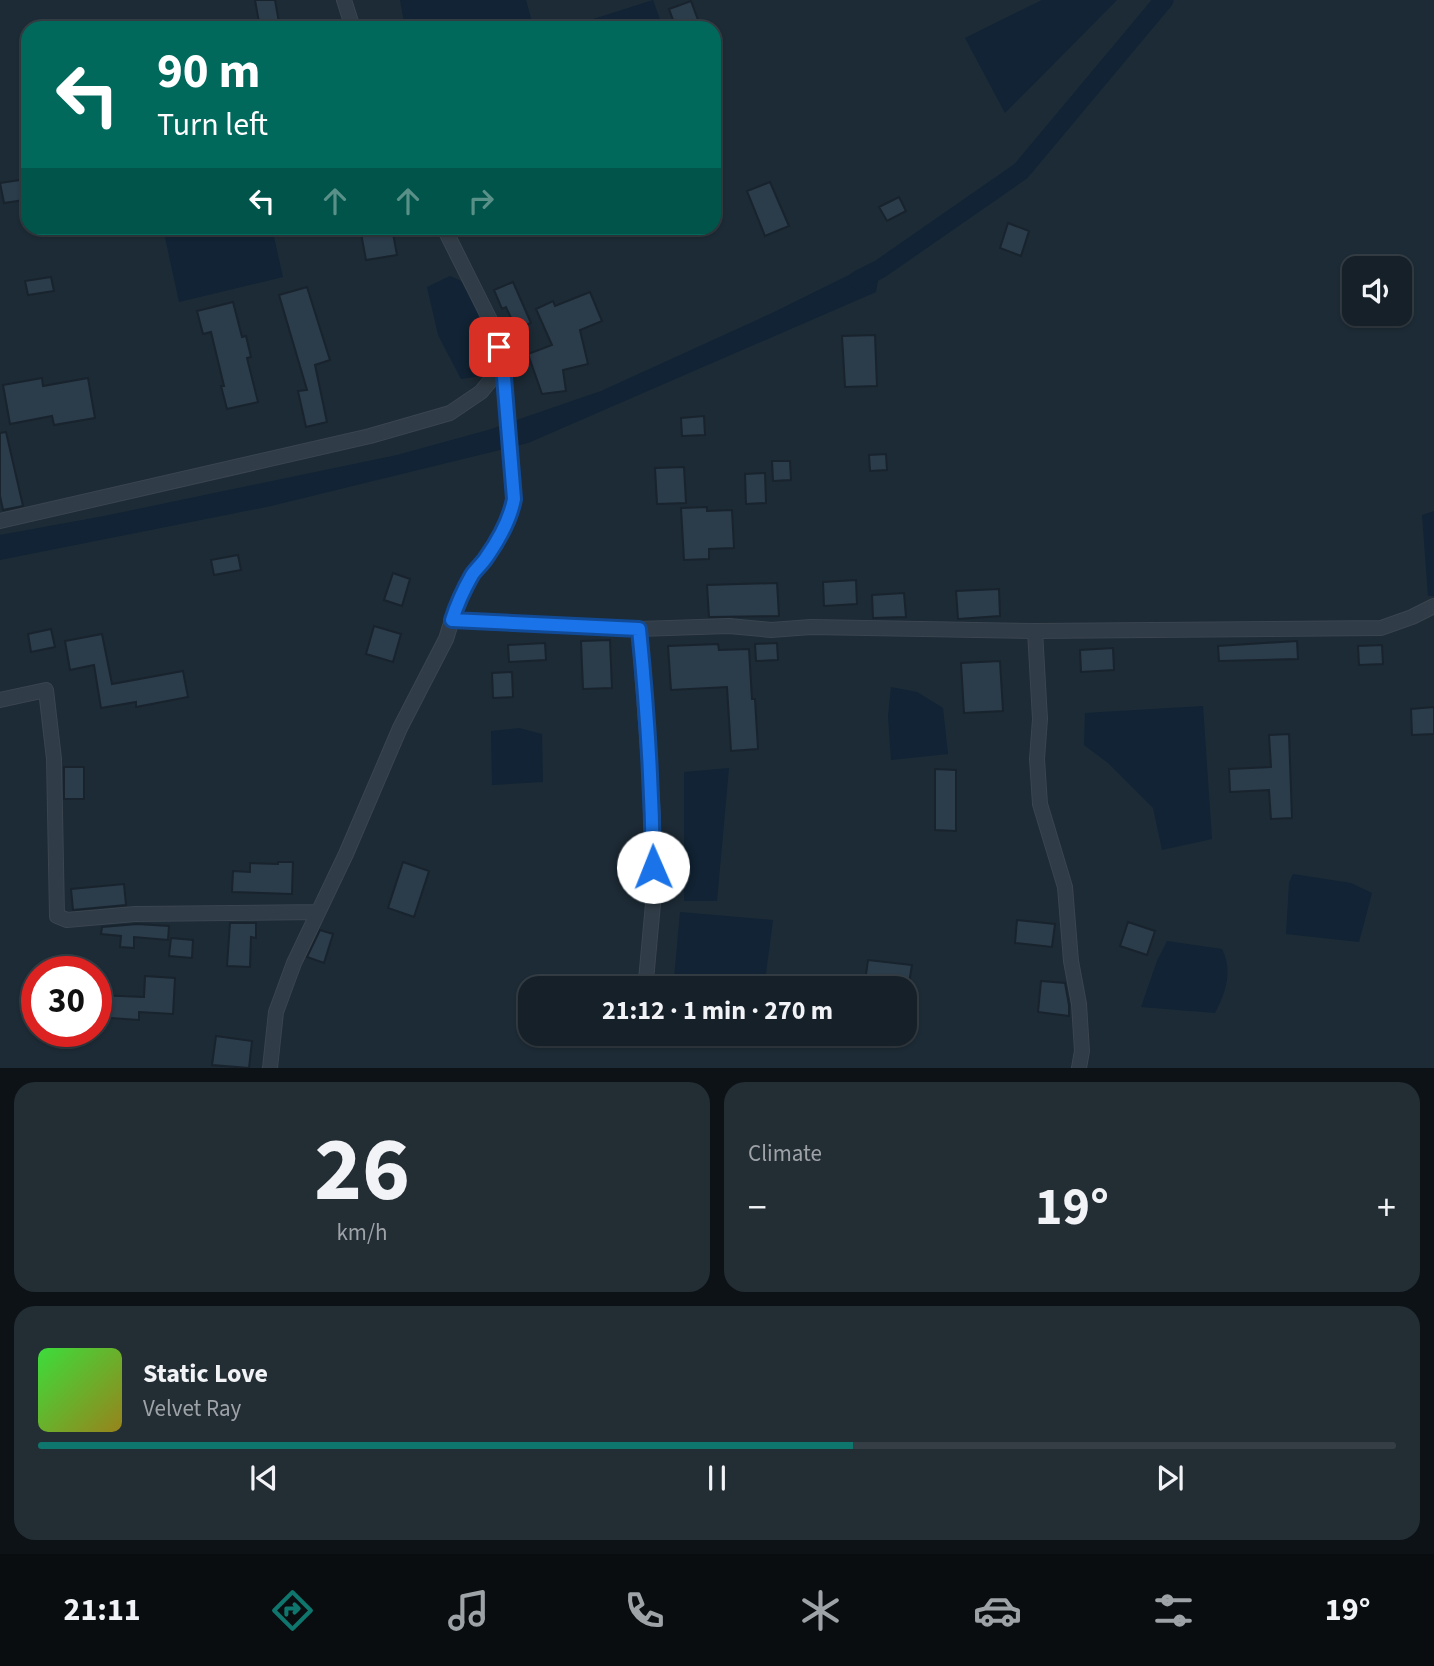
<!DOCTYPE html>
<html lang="en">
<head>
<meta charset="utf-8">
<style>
  body { margin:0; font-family:"Source Sans 3",sans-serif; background:#232d34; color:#f1f3f6; height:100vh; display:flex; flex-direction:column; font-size:26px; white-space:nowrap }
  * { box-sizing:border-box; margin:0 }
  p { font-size:23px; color:#9ea3a8 }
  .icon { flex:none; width:38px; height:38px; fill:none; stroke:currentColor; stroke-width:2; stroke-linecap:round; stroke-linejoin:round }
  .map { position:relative; height:1068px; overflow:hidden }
  .side { display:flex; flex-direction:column; gap:14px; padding:14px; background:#0c1216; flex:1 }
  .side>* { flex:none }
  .top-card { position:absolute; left:21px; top:21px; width:700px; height:214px; border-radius:21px; box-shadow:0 2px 5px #0004,0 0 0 2px #353e45; background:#00695c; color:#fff; overflow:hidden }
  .tools { position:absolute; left:1342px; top:256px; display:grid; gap:14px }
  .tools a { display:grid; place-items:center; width:70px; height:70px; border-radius:14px; background:#162028; box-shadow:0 2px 5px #0004,0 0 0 2px #353e45; font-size:35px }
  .speed { position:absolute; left:21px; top:956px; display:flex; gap:14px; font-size:35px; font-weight:700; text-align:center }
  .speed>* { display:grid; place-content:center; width:91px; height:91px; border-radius:50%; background:#162028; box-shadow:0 2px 5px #0004,0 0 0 2px #353e45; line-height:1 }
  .speed .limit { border:10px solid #d22; background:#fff; color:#111 }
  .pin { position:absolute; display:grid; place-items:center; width:60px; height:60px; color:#fff; margin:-30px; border-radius:14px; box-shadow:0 4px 10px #0006 }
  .me { position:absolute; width:77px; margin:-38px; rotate:359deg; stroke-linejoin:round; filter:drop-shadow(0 0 5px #0008) }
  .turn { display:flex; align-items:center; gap:24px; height:147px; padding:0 21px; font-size:32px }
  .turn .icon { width:91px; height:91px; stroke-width:2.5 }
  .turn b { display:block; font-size:49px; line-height:60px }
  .lanes { display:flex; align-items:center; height:66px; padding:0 21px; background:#0003; justify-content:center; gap:35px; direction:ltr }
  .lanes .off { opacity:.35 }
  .big { font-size:52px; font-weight:700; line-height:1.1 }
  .side .tile { flex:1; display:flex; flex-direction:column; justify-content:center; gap:10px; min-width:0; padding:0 24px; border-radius:21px; background:#232d34 }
  .side .dial { align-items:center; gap:0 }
  .dial b { font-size:91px; line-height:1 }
  .song { display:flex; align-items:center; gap:21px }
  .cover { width:84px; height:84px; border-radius:10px; background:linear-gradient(135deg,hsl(120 70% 55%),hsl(50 70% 35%)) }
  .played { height:7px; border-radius:4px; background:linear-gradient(90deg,#0f766e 60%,#353e45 60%) }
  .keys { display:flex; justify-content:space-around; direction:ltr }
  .heat { display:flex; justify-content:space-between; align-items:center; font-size:38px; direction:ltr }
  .side .tiles { flex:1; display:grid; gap:14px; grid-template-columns:1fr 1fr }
  .tile:last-child { grid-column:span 2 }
  .trip { position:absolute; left:518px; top:976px; width:399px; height:70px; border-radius:21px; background:#162028; box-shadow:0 2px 5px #0004,0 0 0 2px #353e45; font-weight:700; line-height:70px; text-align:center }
  .menu { display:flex; height:112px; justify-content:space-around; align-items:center; background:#090d10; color:#9ea3a8 }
  .menu .icon { width:49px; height:49px }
  .menu .current { color:#0f766e }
  .menu b { font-size:32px; color:#f1f3f6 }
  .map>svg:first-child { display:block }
  .water { fill:#112334 }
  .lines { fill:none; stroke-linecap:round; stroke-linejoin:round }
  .canal { stroke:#112334; stroke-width:19 }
  .building { fill:#2b3c4b; stroke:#18232d; stroke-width:2 }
  .minor-casing { stroke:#3a4550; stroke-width:16 }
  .minor { stroke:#303c47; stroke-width:14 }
  .route-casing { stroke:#114b97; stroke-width:18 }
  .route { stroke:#1a73e8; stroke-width:12 }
</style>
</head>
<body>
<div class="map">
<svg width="1434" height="1068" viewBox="0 0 1434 1068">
  <rect width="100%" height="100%" fill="#1d2b36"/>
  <!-- water -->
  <path class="water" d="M 400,0 L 526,0 L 532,22 L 512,28 L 405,28 Z
    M 653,0 L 663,28 L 565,28 Z
    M 1042,0 L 1117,0 L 1005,113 L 965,38 Z
    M 163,228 L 272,228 L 283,277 L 179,302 Z
    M 880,269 L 876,292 L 528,443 L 271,506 L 0,560 L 0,535 L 104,516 L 397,455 L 488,430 L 601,391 L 772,313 L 859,270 Z
    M 450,276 L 461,281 L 497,342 L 491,375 L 461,379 L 438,335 L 427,287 Z
    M 1434,511 L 1434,596 L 1428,596 L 1422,515 Z
    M 891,687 L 917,692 L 943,708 L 948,754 L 891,760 L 888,716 Z
    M 1203,706 L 1212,839 L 1162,850 L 1153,808 L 1108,763 L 1084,745 L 1085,713 Z
    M 519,728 L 542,734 L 543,782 L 492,785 L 491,731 Z
    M 729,768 L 717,901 L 684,901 L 684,772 Z
    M 1293,874 L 1351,883 L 1372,893 L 1359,942 L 1286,934 L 1289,883 Z
    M 680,912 L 773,920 L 764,989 L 673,989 Z
    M 1167,941 L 1222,949 C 1233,971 1226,992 1215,1013 L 1141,1007 L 1157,961 Z
    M 670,1034 L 759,1034 L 758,1042 L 669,1040 Z"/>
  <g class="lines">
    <!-- canal -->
    <path class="canal" d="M 858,280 L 880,269 L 1021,171 L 1164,0"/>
  </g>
  <!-- building -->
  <path class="building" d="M 255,0 L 275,0 L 280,28 L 260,28 Z
    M 691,1 L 701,28 L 676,28 L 669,9 Z
    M 20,180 L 24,200 L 4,203 L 0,183 Z
    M 770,182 L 789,226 L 765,236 L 747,191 Z
    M 899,197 L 906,211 L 887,221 L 879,207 Z
    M 1008,223 L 1029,231 L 1021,256 L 1000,248 Z
    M 360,228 L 392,228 L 397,255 L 366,260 Z
    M 51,277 L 54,291 L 28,295 L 25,281 Z
    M 513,282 L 531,323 L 516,329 L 506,307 L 502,309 L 494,290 Z
    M 307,287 L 330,360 L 315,365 L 327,422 L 306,427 L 298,391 L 307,390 L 279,295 Z
    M 590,292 L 602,321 L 580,330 L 588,364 L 563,370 L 566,391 L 542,394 L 528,354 L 552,345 L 536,309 L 553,301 L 555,306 Z
    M 233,302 L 242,337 L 246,336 L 251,357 L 247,358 L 258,402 L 227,409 L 221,386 L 224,386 L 211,332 L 203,334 L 197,311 Z
    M 875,335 L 877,386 L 845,387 L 842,336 Z
    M 42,378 L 43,386 L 88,378 L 95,418 L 54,425 L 52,416 L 10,424 L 3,385 Z
    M 704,416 L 705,435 L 682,436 L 681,418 Z
    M 6,432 L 23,506 L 3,510 L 0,496 L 0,433 Z
    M 886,454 L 887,470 L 870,471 L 869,455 Z
    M 772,461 L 790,461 L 791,480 L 773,481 Z
    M 684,467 L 686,503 L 657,504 L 655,468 Z
    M 765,473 L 766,503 L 746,504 L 745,474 Z
    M 707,507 L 707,511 L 732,510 L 734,548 L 709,549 L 709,559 L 684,560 L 681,508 Z
    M 238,555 L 241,570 L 214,575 L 211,560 Z
    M 393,573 L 410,579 L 402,606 L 384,600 Z
    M 856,580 L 857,604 L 824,606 L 823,582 Z
    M 777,583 L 779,616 L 709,617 L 707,585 Z
    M 999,589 L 1000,616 L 958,619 L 956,591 Z
    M 904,593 L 906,617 L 873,618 L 872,595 Z
    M 374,626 L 401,634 L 393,662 L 366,654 Z
    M 51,629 L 55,647 L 31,652 L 28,634 Z
    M 102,634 L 112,684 L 183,671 L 188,697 L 136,707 L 136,702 L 101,708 L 94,665 L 70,670 L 65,641 Z
    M 610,640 L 612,688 L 583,689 L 581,641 Z
    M 1297,641 L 1298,659 L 1219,661 L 1218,646 Z
    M 545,643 L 546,660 L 509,662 L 508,645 Z
    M 777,643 L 778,660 L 756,661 L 755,644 Z
    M 718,644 L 719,650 L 749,649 L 752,699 L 755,699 L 758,749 L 731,751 L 727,687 L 671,690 L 668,646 Z
    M 1382,645 L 1383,664 L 1359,665 L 1358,646 Z
    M 1113,648 L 1114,670 L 1081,672 L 1080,650 Z
    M 1000,661 L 1003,711 L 964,713 L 961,663 Z
    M 512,672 L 513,697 L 493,698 L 492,673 Z
    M 1434,707 L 1434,734 L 1412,735 L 1411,709 Z
    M 1289,734 L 1292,818 L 1271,819 L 1269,790 L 1230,792 L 1229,769 L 1271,767 L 1269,735 Z
    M 64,767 L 84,767 L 84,799 L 64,799 Z
    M 935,769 L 956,770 L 956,831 L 935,830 Z
    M 278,862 L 293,862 L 292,894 L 232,892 L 233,871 L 250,872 L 250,863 L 278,864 Z
    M 403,862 L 429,871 L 414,917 L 388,908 Z
    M 124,884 L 126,905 L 73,910 L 71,889 Z
    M 1017,920 L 1055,924 L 1052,947 L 1015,943 Z
    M 1128,922 L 1155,931 L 1147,955 L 1120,946 Z
    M 230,923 L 256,923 L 256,938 L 251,937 L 250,967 L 227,966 Z
    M 137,924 L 169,926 L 168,940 L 134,937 L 134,948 L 120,947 L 121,936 L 101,934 L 102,927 Z
    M 320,930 L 333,934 L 324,963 L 307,957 Z
    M 171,938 L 193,940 L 192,958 L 169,956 Z
    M 868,960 L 912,965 L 908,989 L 864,989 Z
    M 145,976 L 175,978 L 173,1014 L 139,1012 L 139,1020 L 96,1017 L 96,995 L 144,997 Z
    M 1041,981 L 1065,983 L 1069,1005 L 1069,1016 L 1038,1012 Z
    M 216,1036 L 252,1041 L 249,1068 L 212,1065 Z"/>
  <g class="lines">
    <defs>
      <path id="minor" d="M 344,0 L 353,28
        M 444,228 L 494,328 L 503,365 L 514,499 C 510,520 498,540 486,558 C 482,564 476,569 472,575 C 464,589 457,604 452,620
        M 0,521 L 370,436 L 450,413 L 481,392 L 503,365
        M 639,629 L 653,815 L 654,893 L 646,980
        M 1035,631 L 1040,719 L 1037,759 L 1040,804 L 1065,887 L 1071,961 L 1079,1004 L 1082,1051 L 1079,1068
        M 0,700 L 46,690 L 54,759 L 57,916 L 67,920 L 135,914 L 318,912
        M 270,1068 L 276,1012 L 294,963 L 346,854 L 400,728 L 446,639 L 452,620 L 639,629 L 729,626 L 771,630 L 811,627 L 1035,631 L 1381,628 L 1412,617 L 1434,606"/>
    </defs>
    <!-- minor casing -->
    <use href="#minor" class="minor-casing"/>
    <!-- minor -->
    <use href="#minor" class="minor"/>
  </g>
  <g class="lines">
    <defs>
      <path id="route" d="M 499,347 L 503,365 L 514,499 C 510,520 498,541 486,558 C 482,564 476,569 472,575 C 464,589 457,604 452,620 L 639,629 C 647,708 652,787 653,867"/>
    </defs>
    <!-- route casing -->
    <use href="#route" class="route-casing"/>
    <!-- route -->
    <use href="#route" class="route"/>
  </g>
</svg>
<div class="tools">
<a><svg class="icon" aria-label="sound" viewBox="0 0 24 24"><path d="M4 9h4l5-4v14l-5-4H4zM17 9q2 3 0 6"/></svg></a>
</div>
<div class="speed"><div class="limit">30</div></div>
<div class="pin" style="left:499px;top:347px;background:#d93025"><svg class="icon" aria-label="arrive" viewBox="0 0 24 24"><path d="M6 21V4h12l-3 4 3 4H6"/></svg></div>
<svg class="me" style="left:653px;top:867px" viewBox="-20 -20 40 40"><circle r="19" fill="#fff"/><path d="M0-13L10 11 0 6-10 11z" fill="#1a73e8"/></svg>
<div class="trip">21:12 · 1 min · 270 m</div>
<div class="top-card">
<div class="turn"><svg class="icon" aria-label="left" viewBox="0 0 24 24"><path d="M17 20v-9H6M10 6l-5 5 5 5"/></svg><div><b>90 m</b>Turn left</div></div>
<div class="lanes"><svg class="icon" aria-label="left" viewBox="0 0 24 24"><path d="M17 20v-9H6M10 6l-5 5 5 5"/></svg><svg class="icon off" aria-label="ahead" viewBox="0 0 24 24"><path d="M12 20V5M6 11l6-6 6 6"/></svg><svg class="icon off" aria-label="ahead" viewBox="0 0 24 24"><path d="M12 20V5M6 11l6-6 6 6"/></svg><svg class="icon off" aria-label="right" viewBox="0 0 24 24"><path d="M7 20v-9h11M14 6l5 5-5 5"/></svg></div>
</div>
</div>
<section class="side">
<div class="tiles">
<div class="tile dial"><b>26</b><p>km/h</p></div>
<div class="tile"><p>Climate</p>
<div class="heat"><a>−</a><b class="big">19°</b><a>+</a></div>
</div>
<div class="tile">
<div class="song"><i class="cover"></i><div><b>Static Love</b><p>Velvet Ray</p></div></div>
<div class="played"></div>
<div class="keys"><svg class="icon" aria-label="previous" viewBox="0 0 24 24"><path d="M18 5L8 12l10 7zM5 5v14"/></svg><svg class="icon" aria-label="pause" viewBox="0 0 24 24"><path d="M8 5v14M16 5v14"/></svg><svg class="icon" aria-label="next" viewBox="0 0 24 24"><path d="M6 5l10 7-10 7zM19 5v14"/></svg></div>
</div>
</div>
</section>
<nav class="menu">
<b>21:11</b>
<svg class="icon current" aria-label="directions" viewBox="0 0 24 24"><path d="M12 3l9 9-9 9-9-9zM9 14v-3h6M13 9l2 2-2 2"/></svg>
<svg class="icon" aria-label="music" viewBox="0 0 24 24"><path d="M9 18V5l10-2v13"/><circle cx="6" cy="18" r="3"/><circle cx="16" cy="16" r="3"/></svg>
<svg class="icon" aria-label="phone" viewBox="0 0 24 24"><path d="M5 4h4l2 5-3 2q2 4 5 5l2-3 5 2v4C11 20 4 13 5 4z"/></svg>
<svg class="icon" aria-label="climate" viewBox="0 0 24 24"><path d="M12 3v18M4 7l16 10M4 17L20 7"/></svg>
<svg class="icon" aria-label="car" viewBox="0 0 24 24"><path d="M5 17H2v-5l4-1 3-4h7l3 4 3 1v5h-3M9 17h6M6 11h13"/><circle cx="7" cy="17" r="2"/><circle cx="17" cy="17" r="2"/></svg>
<svg class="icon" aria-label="filters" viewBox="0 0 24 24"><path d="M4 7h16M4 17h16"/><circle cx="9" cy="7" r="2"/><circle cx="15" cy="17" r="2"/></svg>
<b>19°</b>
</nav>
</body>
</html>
